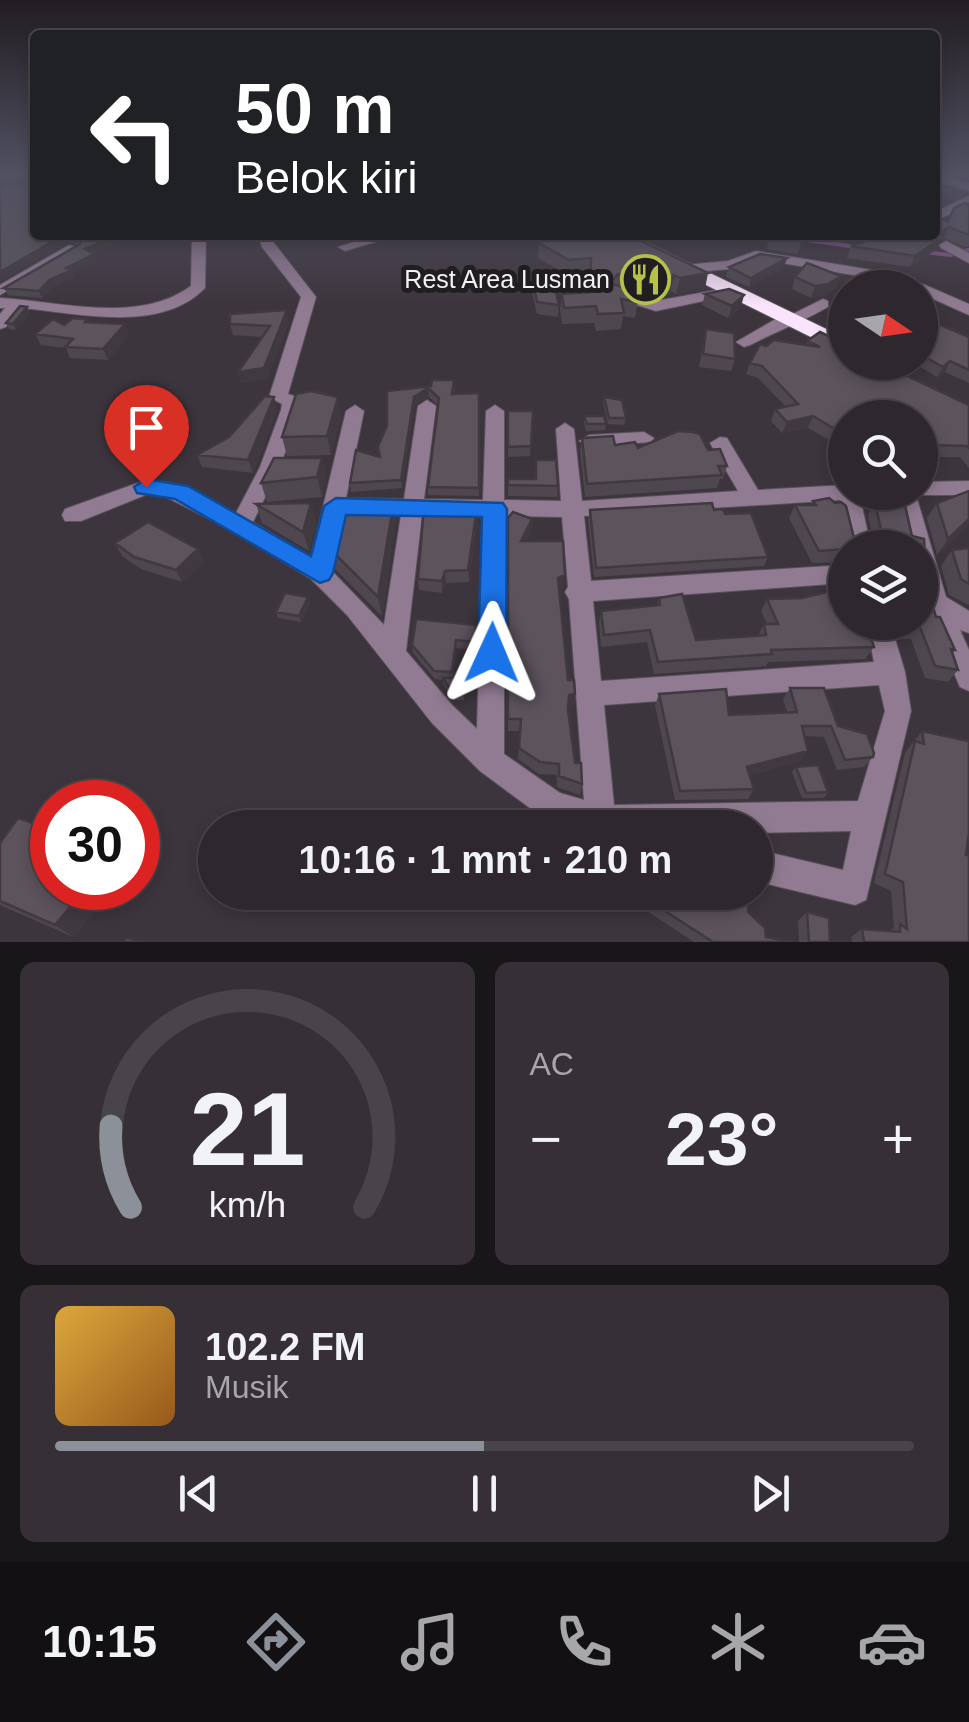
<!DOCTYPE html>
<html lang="id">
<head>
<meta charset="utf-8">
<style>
  body { margin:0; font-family:Arial,sans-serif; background:#363036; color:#f1f3f6; height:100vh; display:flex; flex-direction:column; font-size:38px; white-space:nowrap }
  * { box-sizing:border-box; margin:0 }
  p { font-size:32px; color:#a7a6aa }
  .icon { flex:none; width:55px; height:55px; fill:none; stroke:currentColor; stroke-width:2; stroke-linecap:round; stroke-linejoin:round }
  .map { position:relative; height:942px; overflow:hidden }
  .panel { display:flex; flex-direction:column; gap:20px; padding:20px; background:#191619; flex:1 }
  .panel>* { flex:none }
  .hud { position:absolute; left:30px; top:30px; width:910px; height:210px; border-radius:10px; box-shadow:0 5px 15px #0003,0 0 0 2px #49444a; background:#202124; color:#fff; overflow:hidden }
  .needle { width:65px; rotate:103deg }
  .fabs { position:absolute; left:828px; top:270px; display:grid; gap:20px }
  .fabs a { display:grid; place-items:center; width:110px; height:110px; border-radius:50%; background:#2e282e; box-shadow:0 5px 15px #0003,0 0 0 2px #49444a; font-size:50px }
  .speed { position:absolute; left:30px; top:780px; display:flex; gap:20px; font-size:50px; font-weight:700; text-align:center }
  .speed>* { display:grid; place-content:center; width:130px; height:130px; border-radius:50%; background:#2e282e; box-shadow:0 5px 15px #0003,0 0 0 2px #49444a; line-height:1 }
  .speed .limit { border:15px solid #d22; background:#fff; color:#111 }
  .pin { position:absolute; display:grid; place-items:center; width:85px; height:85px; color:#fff; margin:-102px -42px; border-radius:50% 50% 50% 0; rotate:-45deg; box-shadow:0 0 10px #0007 }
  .pin .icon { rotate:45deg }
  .me { position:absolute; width:110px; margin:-55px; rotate:1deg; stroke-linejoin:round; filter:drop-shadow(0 0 8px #0008) }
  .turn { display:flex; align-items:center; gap:35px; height:210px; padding:0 40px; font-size:45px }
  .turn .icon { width:130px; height:130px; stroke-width:2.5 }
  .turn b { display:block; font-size:70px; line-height:85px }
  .big { font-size:75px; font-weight:600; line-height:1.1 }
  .panel .widget { flex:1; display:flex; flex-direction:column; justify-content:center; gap:15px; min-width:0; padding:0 35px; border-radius:15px; background:#363036 }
  .panel .dial { align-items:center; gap:0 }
  .dial svg { height:260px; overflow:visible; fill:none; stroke:#49444a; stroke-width:7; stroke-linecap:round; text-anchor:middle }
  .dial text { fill:#f1f3f6; stroke:none }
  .song { display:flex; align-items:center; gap:30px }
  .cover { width:120px; height:120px; border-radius:15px; background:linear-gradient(135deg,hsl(40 70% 55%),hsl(30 70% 35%)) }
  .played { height:10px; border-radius:5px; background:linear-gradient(90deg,#8c9099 50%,#49444a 50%) }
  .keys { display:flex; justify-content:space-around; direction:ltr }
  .heat { display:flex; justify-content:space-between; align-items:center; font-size:55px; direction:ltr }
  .panel .tiles { flex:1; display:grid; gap:20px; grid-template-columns:1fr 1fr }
  .widget:last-child { grid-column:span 2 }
  .trip { position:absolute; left:198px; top:810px; width:575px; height:100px; border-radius:50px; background:#2e282e; box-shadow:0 5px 15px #0003,0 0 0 2px #49444a; font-weight:600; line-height:100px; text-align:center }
  .tabs { display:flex; height:160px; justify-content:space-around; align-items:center; background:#121012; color:#a7a6aa }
  .tabs .icon { width:70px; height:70px }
  .tabs .active { color:#8c9099 }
  .tabs b { font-size:45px; color:#f1f3f6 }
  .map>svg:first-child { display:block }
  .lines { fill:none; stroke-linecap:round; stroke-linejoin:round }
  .stream { stroke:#815385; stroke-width:4 }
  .minor-casing { stroke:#5a535b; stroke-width:2 }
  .highway-casing { stroke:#5a535b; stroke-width:2 }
  .minor { fill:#917b92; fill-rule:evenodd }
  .highway { fill:#fae4fb; fill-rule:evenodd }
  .wall { fill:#4f474f }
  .shaded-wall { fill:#403a40 }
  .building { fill:#5c535c; stroke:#403a40; stroke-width:2.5 }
  .route { fill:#1a73e8; stroke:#114b97; stroke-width:2.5 }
  .labels { text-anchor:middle; stroke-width:10; stroke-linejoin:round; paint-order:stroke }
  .far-poi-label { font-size:25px; fill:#f5f0f6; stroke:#211e22; text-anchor:end }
</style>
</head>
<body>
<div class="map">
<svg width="969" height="942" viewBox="0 0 969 942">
  <rect width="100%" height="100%" fill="#3d353d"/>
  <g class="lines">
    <!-- stream -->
    <path class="stream" d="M 800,239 L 857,247
      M 924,252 L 950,255 L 969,250"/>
    <defs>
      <path id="minor" d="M 935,174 L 969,183 L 969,191 L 935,180 Z
        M 969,196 L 969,205 L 935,221 L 935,212 Z
        M 192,235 L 206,235 L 205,288 C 160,334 78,313 21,308 L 6,327 L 0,329 L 0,314 L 5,308 L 0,308 L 0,298 C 61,301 137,325 191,286 Z
        M 258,235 L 272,235 L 274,243 L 316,297 L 288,394 L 297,397 C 305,421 265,497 253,522 L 311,557 L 346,411 L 355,405 L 364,411 L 346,498 L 404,499 L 418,406 L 427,400 L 436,406 L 424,499 L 483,500 L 486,411 L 495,405 L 504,411 L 504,500 L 561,501 L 556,429 L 565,423 L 574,429 L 582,501 L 738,491 L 710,443 L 720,437 L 727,438 L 758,490 L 845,485 L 845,492 L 859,492 L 871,548 L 849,548 L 840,500 L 584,516 L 591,581 L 845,565 L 845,583 L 593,601 L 601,681 L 874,662 L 866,622 L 890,622 L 905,672 L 911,711 L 866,900 L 855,905 L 755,881 L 755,849 L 843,870 L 851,831 L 755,833 L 755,828 L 575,828 L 542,817 L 480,771 L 432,723 L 347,615 L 311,579 L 233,531 L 162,495 L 148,494 L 81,521 L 65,521 L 62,515 L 65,509 L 146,480 L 172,483 L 236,513 L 260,467 L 281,410 L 282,404 L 269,397 L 301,297 L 262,247 ZM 343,514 L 401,515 L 384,625 L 331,570 ZM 422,515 L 483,516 L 477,729 L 452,705 L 406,651 ZM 504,516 L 562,517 L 568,587 L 565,592 L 569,599 L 584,800 L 560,793 L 504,754 ZM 879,685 L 885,711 L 858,801 L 614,805 L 604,705 Z
        M 376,235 L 398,235 L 345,251 L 338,247 Z
        M 846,235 L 905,235 L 881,244 Z
        M 946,241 L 969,253 L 969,263 L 941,248 L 939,245 Z
        M 69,245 L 81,248 L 0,295 L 0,285 Z
        M 756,251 L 884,272 L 925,285 L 969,304 L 969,315 L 920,293 L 920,288 L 904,288 L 877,279 L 757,259 L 730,269 L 684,273 L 677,269 L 684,265 L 728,261 Z
        M 727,288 L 734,292 L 732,295 L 656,311 L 611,297 L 618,293 L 656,301 Z
        M 823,299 L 828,301 L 828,307 C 802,322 777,331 750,345 L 744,347 L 736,342 L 781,316 L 791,315 Z
        M 644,432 L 654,438 L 651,442 L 589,447 L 579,441 L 589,435 Z
        M 969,481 L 969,495 L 916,495 L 946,597 L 969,611 L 969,633 L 960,630 L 969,650 L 969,691 L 960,687 L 924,603 L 920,589 L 920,548 L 908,548 L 895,492 L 920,492 L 920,482 Z"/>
      <path id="highway" d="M 605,235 L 631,235 L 845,338 L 845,354 Z"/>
    </defs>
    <!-- minor casing -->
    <use href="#minor" class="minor-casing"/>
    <!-- highway casing -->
    <use href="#highway" class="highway-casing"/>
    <!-- minor -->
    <use href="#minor" class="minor"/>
    <!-- highway -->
    <use href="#highway" class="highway"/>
  </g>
  <!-- wall -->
  <path class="wall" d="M 951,174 L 969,174 L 969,179 Z
    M 0,185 L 35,235 L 121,235 L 123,240 L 93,254 L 96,261 L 73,272 L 75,277 L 52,287 L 42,298 L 8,295 L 4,288 L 79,245 L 67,242 L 0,281 Z
    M 969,204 L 969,246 L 965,247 L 944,238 L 941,240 L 937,249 L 910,267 L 847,258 L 851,246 L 948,222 Z
    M 443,235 L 476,235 L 460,241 Z
    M 538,235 L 629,235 L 705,289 L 676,294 L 671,291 L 670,295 L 656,297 L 639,294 L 635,318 L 623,316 L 621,329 L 596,331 L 594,323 L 562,324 L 560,310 L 562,294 L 589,292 L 590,273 L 568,275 L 538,258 L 539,243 L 546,240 Z
    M 769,235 L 811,235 L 797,254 L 767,249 Z
    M 729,267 L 784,267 L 749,287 L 726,277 Z
    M 841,276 L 836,288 L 823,296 L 811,298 L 792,289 L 795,277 Z
    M 533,280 L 559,305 L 558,317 L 537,314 L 532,292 Z
    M 705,294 L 741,307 L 728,318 L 702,305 Z
    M 27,307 L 30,313 L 16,330 L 9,329 L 6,323 Z
    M 845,315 L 845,336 L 836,330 L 840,318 Z
    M 87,319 L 88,322 L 129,335 L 108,360 L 70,358 L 66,348 L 41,345 L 35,334 L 64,325 Z
    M 289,322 L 267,379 L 241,383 L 238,372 L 263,337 L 233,335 L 230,324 Z
    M 920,326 L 969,337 L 969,383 L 945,372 L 937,377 L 912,362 L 920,362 Z
    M 706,329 L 735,359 L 731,371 L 699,367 Z
    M 820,332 L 845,362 L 969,405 L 969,468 L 960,457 L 937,457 L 937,466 L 930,478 L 920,479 L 920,418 L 845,418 L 845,464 L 834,458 L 840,446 L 808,428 L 782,433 L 771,421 L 775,409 L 786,407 L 758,378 L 746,374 L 750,363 L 806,345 L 807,341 Z
    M 431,386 L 455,389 L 454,393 L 479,393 L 479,496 L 428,495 L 428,487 L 438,405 L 429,397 L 414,405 L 402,488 L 351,492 L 350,483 L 380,457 L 387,426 Z
    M 604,397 L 626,418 L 624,425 L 608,424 L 603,403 Z
    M 277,410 L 253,473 L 202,467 L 197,455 Z
    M 508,411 L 533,411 L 530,456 L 508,457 Z
    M 341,416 L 331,455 L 287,456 L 282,437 Z
    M 584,416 L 606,424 L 605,430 L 586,431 L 584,423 Z
    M 582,438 L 615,445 L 638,448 L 708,450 L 727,466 L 723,479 L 720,479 L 717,488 L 585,497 L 580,452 Z
    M 322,458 L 326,477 L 322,497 L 267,502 L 261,483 Z
    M 508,479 L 535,479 L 558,486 L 557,497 L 508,496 Z
    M 829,498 L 835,503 L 841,502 L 846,506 L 854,538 L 873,539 L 868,515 L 875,502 L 904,501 L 912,536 L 924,539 L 926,583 L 936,617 L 940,617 L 955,650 L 953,653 L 958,670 L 948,682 L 925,678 L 911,639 L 899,639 L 892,622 L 920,622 L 920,548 L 845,548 L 845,562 L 812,563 L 789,518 L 795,505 L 811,505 L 813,501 Z
    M 311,503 L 316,522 L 309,551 L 262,523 L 256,504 Z
    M 937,503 L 969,523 L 937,555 L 927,518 Z
    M 590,510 L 714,510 L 725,514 L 768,557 L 764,566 L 594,577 L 588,520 Z
    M 532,519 L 531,533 L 527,541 L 563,588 L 559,590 L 568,680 L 575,694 L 573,706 L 568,707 L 575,763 L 582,784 L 580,795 L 557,787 L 557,775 L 539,774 L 518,759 L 520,731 L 508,731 L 508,532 Z
    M 396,520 L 382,616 L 335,569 L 331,550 Z
    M 477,520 L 469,582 L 446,583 L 442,593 L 419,590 L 418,579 Z
    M 115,543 L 198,549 L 204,562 L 182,582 L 141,569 L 122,556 Z
    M 969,548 L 969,605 L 949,595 L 941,566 L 952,550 Z
    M 659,598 L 696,640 L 758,636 L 764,624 L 767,624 L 761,611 L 767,599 L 845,622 L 867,622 L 863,628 L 859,629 L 874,647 L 865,659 L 768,662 L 766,666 L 654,674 L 647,642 L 601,647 L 599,623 L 601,611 L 657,605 Z
    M 310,603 L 301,622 L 278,618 L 276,612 Z
    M 476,625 L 475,650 L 456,648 L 453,678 L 463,678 L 464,700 L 453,700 L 443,684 L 443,680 L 435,679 L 413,653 L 412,645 Z
    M 790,688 L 838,726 L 873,757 L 864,767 L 837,770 L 824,737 L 804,736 L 808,751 L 800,761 L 749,775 L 754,789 L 748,799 L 675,800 L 655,705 L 659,694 L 729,715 L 787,712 L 783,699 Z
    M 922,731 L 966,855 L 969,942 L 852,942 L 851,937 L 862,929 L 889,931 L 894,928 L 891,891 L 874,883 L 905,753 Z
    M 796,767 L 828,792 L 824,798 L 802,798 L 792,772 Z
    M 0,843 L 52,888 L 114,888 L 73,937 L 0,905 Z
    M 647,892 L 709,892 L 730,906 L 734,892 L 749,892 L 748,912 L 766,937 L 792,942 L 694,942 L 641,907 Z
    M 807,912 L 830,942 L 799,942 L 798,921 Z"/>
  <!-- shaded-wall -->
  <path class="shaded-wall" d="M 949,227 L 937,249 L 910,267 L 915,256 Z
    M 64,235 L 67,242 L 0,281 L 0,272 Z
    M 117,235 L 121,235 L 123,240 L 88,256 L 85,249 Z
    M 324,235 L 349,235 L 325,241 Z
    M 460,235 L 476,235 L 460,241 Z
    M 803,235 L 811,235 L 797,254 Z
    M 94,254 L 96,261 L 73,272 L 75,277 L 52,287 L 42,298 L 39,291 L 49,280 L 66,268 Z
    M 787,258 L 784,267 L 749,287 L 751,278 Z
    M 708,273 L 705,289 L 676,294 L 680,278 Z
    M 841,276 L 836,288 L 823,296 L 811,298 L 815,286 Z
    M 673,279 L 670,295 L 656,297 L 659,281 Z
    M 744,295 L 741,307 L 728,318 L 732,306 Z
    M 27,307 L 30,313 L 16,330 L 13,324 Z
    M 287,310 L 289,322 L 267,379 L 241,383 L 238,372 Z
    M 125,324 L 129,335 L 108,360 L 103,349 Z
    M 950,361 L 945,372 L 937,377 L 943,367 Z
    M 428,388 L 429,397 L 414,405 L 402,488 L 401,480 L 414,397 Z
    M 274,397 L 277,410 L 253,473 L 248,460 Z
    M 338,397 L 341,416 L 331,455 L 327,436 Z
    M 813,416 L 808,428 L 782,433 L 787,422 Z
    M 322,458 L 326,477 L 322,497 L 317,477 Z
    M 394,501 L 396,520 L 382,616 L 378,597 Z
    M 311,503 L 316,522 L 309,551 L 303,532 Z
    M 477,508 L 477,520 L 469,582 L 468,570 Z
    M 532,519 L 531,533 L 520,554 L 521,541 Z
    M 969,519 L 969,523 L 937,555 L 948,539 Z
    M 198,549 L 204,562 L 182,582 L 176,570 Z
    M 445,571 L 446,583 L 442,593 L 442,581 Z
    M 565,575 L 563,588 L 556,591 L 558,578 Z
    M 308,597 L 310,603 L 301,622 L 299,616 Z
    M 848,622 L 867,622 L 863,628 L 841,633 Z
    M 575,694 L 573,706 L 567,707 L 569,695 Z
    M 808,751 L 800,761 L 741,777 L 747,767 Z
    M 119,789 L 131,802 L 119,802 Z
    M 86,888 L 114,888 L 73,937 L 55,925 Z"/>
  <!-- building -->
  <path class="building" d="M 0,185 L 35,187 L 35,235 L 64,235 L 0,272 Z
    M 965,203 L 969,204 L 969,235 L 949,227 L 940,233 L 942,238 L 915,256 L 851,246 L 884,235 L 935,235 L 935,217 L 938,217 L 948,222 L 954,208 Z
    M 64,235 L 117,235 L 85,249 L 94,254 L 66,268 L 72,270 L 49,280 L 39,291 L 4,288 L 80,244 L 81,239 Z
    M 557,235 L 629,235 L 708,273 L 680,278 L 673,275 L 673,279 L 659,281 L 618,274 L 610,283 L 639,293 L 638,302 L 621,299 L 624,313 L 598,314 L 596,306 L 564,308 L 562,294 L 590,292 L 591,258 L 569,260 L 539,243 Z
    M 760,254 L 787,258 L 751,278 L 729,267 Z
    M 807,263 L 841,276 L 828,284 L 815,286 L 795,277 Z
    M 552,277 L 559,305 L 537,302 L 533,280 Z
    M 729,289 L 744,295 L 732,306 L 705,294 Z
    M 20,306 L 27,307 L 13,324 L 6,323 Z
    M 287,310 L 264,368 L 238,372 L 270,326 L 230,324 L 230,314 Z
    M 73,318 L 87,319 L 85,322 L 125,324 L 103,349 L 65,347 L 73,339 L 35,334 L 53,319 L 64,325 Z
    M 929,320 L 969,337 L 969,370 L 950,361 L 943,367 L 920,354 L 920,326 Z
    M 706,329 L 734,333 L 735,359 L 703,354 Z
    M 820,332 L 845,344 L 845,362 L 878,362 L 969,405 L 969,448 L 967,446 L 931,445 L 938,459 L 937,466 L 924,468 L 923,473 L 920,471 L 920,418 L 845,418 L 845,435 L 813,416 L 787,422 L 775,409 L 798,404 L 762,366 L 750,363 L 760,344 L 766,346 L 774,340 L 820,347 L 807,341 Z
    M 432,380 L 454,380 L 452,394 L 479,393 L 479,488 L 428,487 L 439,398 L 428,388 L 414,397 L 401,480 L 350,483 L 356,450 L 380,457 L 378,446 L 387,426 L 387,391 L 431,386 Z
    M 311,391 L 338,397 L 327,436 L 282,437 L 296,394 Z
    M 265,396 L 274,397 L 248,460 L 197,455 L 229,437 Z
    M 604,397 L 622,400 L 626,418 L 609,418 Z
    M 508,411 L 533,411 L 531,446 L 508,447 Z
    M 584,416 L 604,416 L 606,424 L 587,424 Z
    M 678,431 L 693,432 L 700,434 L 708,450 L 720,449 L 727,466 L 718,466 L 722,475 L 587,484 L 582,438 L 613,436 L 615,445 L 635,442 L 638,448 Z
    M 274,458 L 322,458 L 317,477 L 261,483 Z
    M 536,460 L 556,460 L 558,486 L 508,485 L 508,479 L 536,479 Z
    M 969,491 L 969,519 L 948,539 L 937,503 Z
    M 829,498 L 835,503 L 841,502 L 846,506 L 854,538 L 878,539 L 882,535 L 875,502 L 904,501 L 912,536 L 924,539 L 926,583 L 936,617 L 940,617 L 955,650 L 951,649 L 958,670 L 935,666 L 920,627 L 908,627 L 906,622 L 920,622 L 920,548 L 845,548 L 845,549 L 819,551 L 795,505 L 816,505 L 813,501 Z
    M 394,501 L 378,597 L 331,550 L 341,502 Z
    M 311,503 L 303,532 L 256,504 Z
    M 712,503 L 714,510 L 723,509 L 725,514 L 751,513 L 768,557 L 596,568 L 590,510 Z
    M 424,507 L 477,508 L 468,570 L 445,571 L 442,581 L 418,579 Z
    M 513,512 L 532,519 L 521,541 L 563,541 L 565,575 L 558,578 L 568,680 L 574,680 L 575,694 L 569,695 L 568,710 L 575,763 L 581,763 L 582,784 L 559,776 L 559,764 L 540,762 L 519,748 L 521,719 L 508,719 L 508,518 Z
    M 148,522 L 198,549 L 176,570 L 134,557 L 115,543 Z
    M 969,548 L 969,584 L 961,579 L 952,550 Z
    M 839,589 L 845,589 L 845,622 L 851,622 L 872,641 L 874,647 L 771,650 L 772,654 L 658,662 L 650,630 L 604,635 L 601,611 L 660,605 L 659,598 L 682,594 L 696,640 L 766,635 L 764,624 L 778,624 L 767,599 L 802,598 Z
    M 285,593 L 308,597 L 299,616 L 276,612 Z
    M 416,619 L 476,625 L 475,642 L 456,640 L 452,672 L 434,671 L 412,645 Z
    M 443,678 L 463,678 L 463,694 L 453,694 Z
    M 790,688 L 824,688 L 838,726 L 867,734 L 874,753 L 873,757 L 845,760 L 831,726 L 802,726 L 808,751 L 747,767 L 754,789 L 680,791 L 659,694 L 726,689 L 729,715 L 797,712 Z
    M 922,731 L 969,741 L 969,832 L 966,855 L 969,855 L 969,942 L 864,942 L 862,929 L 900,932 L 900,924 L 907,929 L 903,882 L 885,874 L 915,741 L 924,744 Z
    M 818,765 L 828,792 L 806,793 L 796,767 Z
    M 105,778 L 119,789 L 119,802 L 66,802 L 73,795 Z
    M 18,818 L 45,827 L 52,818 L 52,888 L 86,888 L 55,925 L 0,901 L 0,843 Z
    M 648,892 L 709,892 L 733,908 L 738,892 L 749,892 L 748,912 L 765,928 L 766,937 L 792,942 L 713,942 L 645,898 Z
    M 807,912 L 829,918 L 830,942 L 809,942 Z
    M 126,938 L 147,942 L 123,942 Z"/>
  <!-- sky -->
  <linearGradient id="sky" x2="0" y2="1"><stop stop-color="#221d22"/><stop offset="0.57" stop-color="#515162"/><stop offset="1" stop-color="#515162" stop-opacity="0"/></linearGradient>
  <rect width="969" height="306" fill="url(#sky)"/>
  <!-- route -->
  <path class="route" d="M 146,479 L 188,486 L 311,556 L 324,506 L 336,498 L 503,503 L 507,509 L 506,653 L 502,662 L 492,666 L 482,662 L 478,653 L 482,517 L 346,515 L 333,573 L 329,580 L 320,583 L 175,499 L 137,493 L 134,487 Z"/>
  <!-- icons -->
  <defs>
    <symbol id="restaurant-ring" viewBox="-11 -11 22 22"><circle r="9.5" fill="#211e22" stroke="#b6c148" stroke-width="1.5"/><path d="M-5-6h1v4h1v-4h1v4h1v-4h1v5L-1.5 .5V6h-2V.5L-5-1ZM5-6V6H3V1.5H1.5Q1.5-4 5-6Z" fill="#b6c148"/></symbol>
  </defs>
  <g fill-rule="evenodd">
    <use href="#restaurant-ring" x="618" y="252" width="55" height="55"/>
  </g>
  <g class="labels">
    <!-- far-poi labels -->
    <g class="far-poi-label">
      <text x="610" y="288">Rest Area Lusman</text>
    </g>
  </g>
</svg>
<div class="fabs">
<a><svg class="needle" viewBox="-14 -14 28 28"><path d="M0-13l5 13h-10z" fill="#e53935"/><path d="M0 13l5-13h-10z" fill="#a7a6aa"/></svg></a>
<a><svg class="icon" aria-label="search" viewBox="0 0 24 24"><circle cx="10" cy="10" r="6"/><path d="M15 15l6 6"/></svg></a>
<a><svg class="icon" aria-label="layers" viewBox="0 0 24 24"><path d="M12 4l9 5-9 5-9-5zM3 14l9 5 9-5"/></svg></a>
</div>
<div class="speed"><div class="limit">30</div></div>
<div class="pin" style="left:146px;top:487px;background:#d93025"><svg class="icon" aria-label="arrive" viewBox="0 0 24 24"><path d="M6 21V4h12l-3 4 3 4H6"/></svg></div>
<svg class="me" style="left:492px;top:653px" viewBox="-20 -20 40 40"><path d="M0-17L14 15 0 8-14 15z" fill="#1a73e8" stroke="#fff" stroke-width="4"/></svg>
<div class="trip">10:16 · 1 mnt · 210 m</div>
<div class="hud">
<div class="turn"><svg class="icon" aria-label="left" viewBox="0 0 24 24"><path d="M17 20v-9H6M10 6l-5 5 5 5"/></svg><div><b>50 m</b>Belok kiri</div></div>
</div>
</div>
<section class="panel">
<div class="tiles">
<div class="widget dial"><svg viewBox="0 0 100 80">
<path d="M14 69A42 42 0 1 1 86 69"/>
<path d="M14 69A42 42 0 0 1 8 44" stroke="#8c9099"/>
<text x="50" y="56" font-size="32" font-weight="700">21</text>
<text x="50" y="72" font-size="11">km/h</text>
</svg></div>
<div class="widget"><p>AC</p>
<div class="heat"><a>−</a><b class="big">23°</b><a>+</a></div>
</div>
<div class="widget">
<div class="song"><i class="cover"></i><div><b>102.2 FM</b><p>Musik</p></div></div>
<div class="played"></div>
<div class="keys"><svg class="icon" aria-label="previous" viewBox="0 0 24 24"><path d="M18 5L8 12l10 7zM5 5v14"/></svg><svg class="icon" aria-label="pause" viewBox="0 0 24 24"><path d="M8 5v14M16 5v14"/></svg><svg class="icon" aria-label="next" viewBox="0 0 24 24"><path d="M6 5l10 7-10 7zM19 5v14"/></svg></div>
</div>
</div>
</section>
<nav class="tabs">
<b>10:15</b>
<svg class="icon active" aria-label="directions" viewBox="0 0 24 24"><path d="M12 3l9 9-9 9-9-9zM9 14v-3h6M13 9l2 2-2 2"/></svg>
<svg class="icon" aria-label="music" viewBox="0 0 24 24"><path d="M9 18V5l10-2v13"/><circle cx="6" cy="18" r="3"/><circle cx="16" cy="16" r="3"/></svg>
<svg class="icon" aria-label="phone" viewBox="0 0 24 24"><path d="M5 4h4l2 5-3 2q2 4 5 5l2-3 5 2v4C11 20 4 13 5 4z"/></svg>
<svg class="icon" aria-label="climate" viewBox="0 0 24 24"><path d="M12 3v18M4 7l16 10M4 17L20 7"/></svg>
<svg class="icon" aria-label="car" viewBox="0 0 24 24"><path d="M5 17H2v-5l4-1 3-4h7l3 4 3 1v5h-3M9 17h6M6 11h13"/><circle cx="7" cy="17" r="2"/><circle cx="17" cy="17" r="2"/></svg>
</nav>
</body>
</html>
